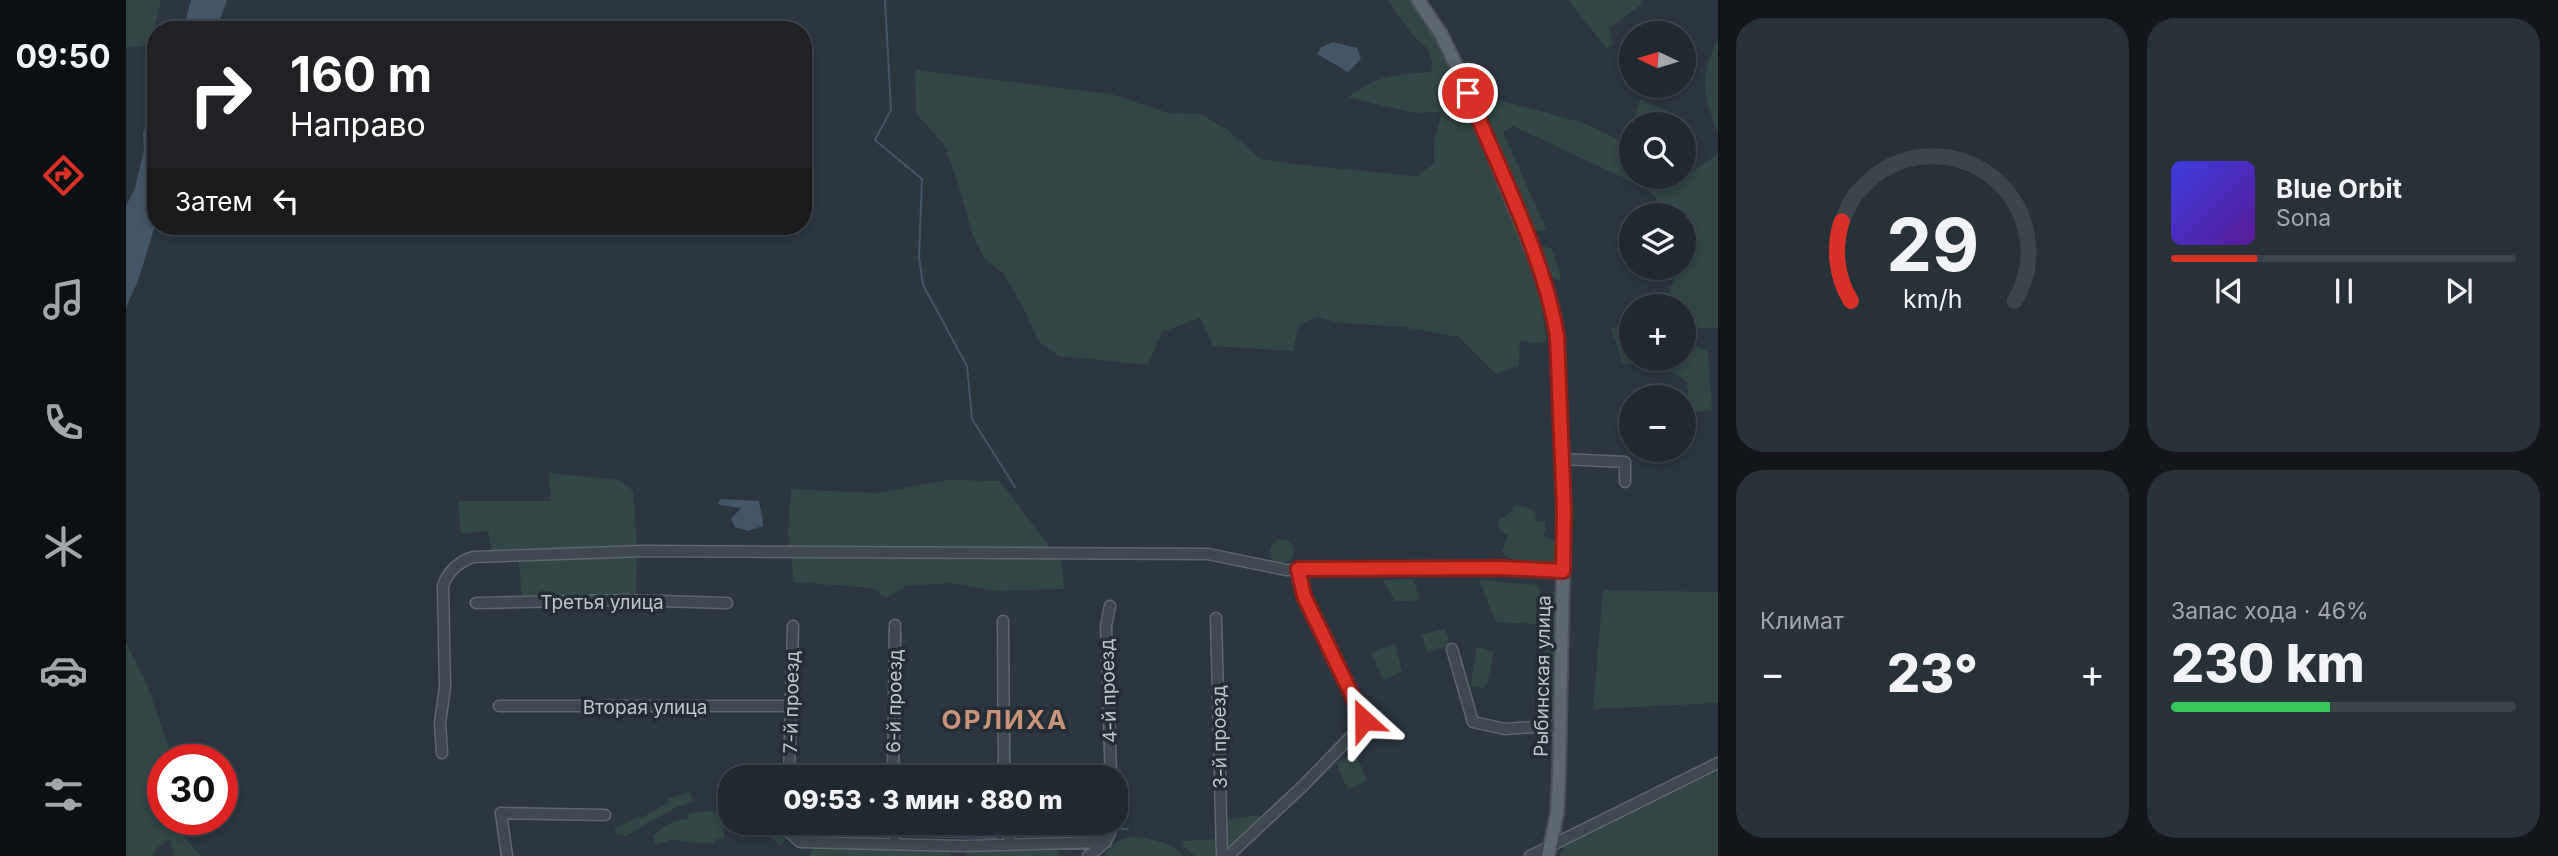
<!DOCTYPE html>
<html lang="ru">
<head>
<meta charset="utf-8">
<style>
  body { margin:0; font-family:Inter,sans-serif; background:#283038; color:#f1f3f6; height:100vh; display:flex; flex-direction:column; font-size:26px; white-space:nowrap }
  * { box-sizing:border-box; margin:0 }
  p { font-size:23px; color:#a2a6ab }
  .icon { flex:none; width:38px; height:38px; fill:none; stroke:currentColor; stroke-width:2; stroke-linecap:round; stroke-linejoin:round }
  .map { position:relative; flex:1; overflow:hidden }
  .sheet { display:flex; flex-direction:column; gap:18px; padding:18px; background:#12161a; width:840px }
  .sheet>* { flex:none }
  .guide { position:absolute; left:21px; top:21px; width:665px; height:214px; border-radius:28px; box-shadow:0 4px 10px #0003,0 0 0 2px #3d444c; background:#202124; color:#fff; overflow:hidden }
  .needle { width:46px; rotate:274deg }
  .tools { position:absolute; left:1493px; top:21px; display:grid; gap:14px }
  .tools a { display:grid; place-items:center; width:77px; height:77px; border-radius:50%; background:#202830; box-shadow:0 4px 10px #0003,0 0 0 2px #3d444c; font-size:35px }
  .speed { position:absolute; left:21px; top:744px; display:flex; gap:14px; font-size:35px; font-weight:700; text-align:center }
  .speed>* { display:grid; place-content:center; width:91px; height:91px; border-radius:50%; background:#202830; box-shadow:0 4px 10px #0003,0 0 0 2px #3d444c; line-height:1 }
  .speed .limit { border:10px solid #d22; background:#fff; color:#111 }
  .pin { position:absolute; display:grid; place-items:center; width:60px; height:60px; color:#fff; margin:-30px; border:4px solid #fff; border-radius:50%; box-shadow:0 2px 7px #0007 }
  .me { position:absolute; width:77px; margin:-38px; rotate:336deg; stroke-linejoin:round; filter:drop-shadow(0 0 5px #0008) }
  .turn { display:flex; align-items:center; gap:24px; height:147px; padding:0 28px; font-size:32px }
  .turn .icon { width:91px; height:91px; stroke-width:2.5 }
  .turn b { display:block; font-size:49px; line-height:60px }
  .then { display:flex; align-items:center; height:66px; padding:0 28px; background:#0003; gap:14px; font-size:26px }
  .big { font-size:52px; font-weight:800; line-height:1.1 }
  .sheet .widget { flex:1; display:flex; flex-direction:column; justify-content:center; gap:10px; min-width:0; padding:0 24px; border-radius:28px; background:#283038 }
  .sheet .dial { align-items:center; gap:0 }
  .dial svg { height:182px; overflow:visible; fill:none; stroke:#3d444c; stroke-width:7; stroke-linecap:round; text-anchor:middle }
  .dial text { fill:#f1f3f6; stroke:none }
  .song { display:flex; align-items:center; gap:21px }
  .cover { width:84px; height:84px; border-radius:10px; background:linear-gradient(135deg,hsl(240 70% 55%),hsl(270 70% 35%)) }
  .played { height:7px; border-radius:4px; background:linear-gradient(90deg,#d93025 25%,#3d444c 25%) }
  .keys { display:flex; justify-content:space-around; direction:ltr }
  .heat { display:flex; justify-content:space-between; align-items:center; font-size:38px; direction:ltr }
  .charge { height:10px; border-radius:5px; background:linear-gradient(90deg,#34c759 46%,#3d444c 0) }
  .sheet .tiles { flex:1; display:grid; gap:18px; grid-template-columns:repeat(2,1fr) }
  .trip { position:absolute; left:592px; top:765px; width:410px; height:70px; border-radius:28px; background:#202830; box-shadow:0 4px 10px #0003,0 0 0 2px #3d444c; font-weight:800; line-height:70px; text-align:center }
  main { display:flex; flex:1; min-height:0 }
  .tab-bar { display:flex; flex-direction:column; width:126px; justify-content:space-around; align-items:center; background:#0d1013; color:#a2a6ab }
  .tab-bar .icon { width:49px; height:49px }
  .tab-bar .active { color:#d93025 }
  .tab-bar b { font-size:32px; color:#f1f3f6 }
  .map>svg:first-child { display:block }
  .green { fill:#314645 }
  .water { fill:#435567 }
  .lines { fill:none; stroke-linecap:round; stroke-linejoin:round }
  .stream { stroke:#435567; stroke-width:2 }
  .minor-casing { stroke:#5d666e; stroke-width:13 }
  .major-casing { stroke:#49515a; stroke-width:16 }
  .minor { stroke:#3f4851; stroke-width:10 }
  .major { stroke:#5d6770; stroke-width:12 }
  .route-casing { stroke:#8d1f18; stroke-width:18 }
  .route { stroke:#d93025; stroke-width:12 }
  .labels { text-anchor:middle; stroke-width:7; stroke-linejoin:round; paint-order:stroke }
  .street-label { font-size:19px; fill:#bcc3cb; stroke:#242d36 }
  .district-label { font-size:26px; font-weight:bold; letter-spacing:2px; fill:#ca9478; stroke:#242d36 }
</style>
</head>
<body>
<main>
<nav class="tab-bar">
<b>09:50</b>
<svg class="icon active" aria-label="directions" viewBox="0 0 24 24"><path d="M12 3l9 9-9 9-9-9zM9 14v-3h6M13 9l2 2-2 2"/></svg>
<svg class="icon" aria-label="music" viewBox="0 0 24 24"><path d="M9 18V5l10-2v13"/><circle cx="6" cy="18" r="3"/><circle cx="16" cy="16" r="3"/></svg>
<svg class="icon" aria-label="phone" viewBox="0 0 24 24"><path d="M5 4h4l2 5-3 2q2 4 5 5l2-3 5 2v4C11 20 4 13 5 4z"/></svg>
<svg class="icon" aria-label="climate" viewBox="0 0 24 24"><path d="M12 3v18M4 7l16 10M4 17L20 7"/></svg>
<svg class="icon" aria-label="car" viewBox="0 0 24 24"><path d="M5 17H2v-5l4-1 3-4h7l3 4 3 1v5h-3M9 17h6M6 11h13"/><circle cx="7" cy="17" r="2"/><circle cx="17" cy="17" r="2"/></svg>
<svg class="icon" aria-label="filters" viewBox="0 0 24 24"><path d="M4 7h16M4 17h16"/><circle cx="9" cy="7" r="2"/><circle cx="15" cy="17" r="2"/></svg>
</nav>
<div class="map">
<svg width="1592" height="856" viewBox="0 0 1592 856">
  <rect width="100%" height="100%" fill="#2b3640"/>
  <!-- green -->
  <path class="green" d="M 0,0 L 35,0 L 24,46 L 0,47 Z
    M 1262,0 L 1284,0 L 1312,42 L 1327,72 L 1406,271 L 1416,305 L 1420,341 L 1414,344 L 1394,341 L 1393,366 L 1370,374 L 1333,337 L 1277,327 L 1216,323 L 1191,317 L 1172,326 L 1167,351 L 1087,346 L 1074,318 L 1036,332 L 1022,365 L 933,356 L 912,341 L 899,311 L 878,274 L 858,258 L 846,233 L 832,183 L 818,144 L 790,114 L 789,70 L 985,94 L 1042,113 L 1074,114 L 1102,130 L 1133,158 L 1168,164 L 1290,176 L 1308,164 L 1308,141 L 1316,112 L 1288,113 L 1222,97 C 1250,76 1271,74 1305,72 L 1306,62 L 1301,48 L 1287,36 Z
    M 1442,0 L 1515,0 L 1516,4 L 1483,28 L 1487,44 L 1481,49 Z
    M 1592,38 L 1592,134 C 1577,92 1573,80 1592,38 Z
    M 1340,60 L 1349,64 L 1362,97 L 1458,123 L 1505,146 L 1505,177 L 1558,177 L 1592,154 L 1592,328 L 1559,329 L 1559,338 L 1582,352 L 1586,410 L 1563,413 L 1561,381 L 1540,369 L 1496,363 L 1485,328 L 1505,325 L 1505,359 L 1558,359 L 1558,306 L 1544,306 L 1543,295 L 1551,268 L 1558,268 L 1558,215 L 1540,215 L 1536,205 L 1521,189 L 1387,126 L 1377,132 L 1421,231 L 1407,232 Z
    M 1514,99 L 1540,110 L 1537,124 L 1507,124 Z
    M 1417,246 L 1426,249 L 1435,277 L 1432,280 L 1423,276 L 1413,254 Z
    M 423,473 L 493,480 L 507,491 L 511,546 L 510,593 L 396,598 L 392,555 L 367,557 L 362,531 L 335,534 L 332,501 L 425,501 Z
    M 822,480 L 873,481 L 936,562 L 938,589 L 868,591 L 826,583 L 780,586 L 761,598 L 746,588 L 668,582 L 662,535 L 665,489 L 749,493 Z
    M 1391,505 L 1406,509 L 1410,514 L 1409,520 L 1419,521 L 1420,531 L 1417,536 L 1431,542 L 1431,560 L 1427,564 C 1414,567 1383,563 1376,552 L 1382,535 C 1375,531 1370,528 1373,520 L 1383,514 L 1387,507 Z
    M1144 551a12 12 0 1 1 24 0a12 12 0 1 1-24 0Z
    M 1287,579 L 1294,599 L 1285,601 L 1269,601 L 1257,580 Z
    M 1353,580 L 1413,585 L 1416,617 L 1419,596 L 1426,592 L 1431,593 L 1430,636 L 1425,639 L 1420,635 L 1412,633 L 1411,624 L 1370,622 Z
    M 1477,590 L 1592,592 L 1592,703 L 1467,709 Z
    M 1319,629 L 1324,645 L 1301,653 L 1295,634 Z
    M 0,643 L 20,682 L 47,759 L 37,760 L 37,819 L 52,819 L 57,836 L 75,856 L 48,856 L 44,839 L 32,847 L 26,856 L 0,856 Z
    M 1269,643 L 1276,672 L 1257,680 L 1245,653 Z
    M 1426,645 L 1434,656 L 1429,713 L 1418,716 C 1414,709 1417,706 1415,699 C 1413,690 1408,687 1409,676 L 1417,671 L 1419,646 Z
    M 1351,647 L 1368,652 L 1361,684 L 1357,688 L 1344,687 Z
    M 1229,753 L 1241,781 L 1222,790 L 1210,763 Z
    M 1592,771 L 1592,856 L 1434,856 L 1438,845 Z
    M 564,792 L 567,802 L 545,809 L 546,811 C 529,817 514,828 499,837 L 497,833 L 492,836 L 488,829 L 513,816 L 515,818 L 543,802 L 542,799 Z
    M 578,811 L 597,812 L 598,839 L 590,839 L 588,843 L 556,842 L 548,839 L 529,845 L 527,835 C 538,826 547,819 563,819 L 562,814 Z
    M 1130,815 L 1135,818 L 1103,851 L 1099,851 L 1099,820 Z
    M 627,823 L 653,823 L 663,836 L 655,846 Z
    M 1010,837 C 1027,840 1046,841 1057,856 L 978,856 C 986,842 994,838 1010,837 Z
    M 1091,839 L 1089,856 L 1069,856 L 1056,846 L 1058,841 Z
    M 688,846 L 825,849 L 825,856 L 683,856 Z
    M 841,849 L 931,849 L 934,856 L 851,856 L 840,855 Z"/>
  <!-- water -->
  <path class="water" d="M 65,0 L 101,0 L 90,30 L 57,30 Z
    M 1207,42 L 1231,48 L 1235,59 L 1222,72 L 1191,54 L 1194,48 Z
    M 30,108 L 30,223 L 12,281 L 0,307 L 0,206 L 9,188 L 18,150 L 17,132 Z
    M 595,499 L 633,501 C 634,510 637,517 637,526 L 622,531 L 609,527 L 605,519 L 615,508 L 594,505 L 592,503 Z"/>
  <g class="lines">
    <!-- stream -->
    <path class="stream" d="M 759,0 L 765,110 L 749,140 L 796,179 L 793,257 L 797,285 L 841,366 L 846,419 L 889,487
      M 763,629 L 764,669
      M 882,645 L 884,777
      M 986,669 L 993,829 L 1002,829
      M 977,680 L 979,777
      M 670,703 L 671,660
      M 670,726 L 670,709
      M 668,769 L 669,753
      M 762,777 L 764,675
      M 773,777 L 775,633
      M 772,822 L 773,833 L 776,836 L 869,838 L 875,835 L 875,824
      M 980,822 L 980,830
      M 887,834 L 889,836 L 978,835
      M 762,838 L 762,827"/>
    <defs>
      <path id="minor" d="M 1436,459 L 1499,462 L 1499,482
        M 350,603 L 502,600 L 601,603
        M 984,606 L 980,626 L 985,777
        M 1090,618 L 1096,856
        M 877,621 L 878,777
        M 1326,649 L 1347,722 L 1379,729 L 1435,725
        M 373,706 L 666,706
        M 316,753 L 314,723 L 319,687 L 317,586 C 322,571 332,562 347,557 L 518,551 L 1082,554 L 1160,570 L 1375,568 L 1437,571
        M 663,777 L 667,626
        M 767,777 L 769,625
        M 660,822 L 663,832 L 674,842 L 838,846 L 980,842
        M 766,822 L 769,842
        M 879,822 L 885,844
        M 381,856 L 375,813 L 479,815
        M 962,856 C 976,846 984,840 987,822
        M 1102,856 L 1178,785 L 1237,724 L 1237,715 L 1178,596 L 1172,569
        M 1404,856 L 1592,763"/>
      <path id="major" d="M 1292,0 L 1315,34 L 1334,73 L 1420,286 L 1431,335 L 1438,511 L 1437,571 L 1433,775 L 1431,814 L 1422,856"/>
    </defs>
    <!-- minor casing -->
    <use href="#minor" class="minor-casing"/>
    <!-- major casing -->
    <use href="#major" class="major-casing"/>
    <!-- minor -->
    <use href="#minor" class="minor"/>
    <!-- major -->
    <use href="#major" class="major"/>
  </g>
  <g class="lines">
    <defs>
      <path id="route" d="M 1238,720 L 1178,596 L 1172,569 L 1376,568 L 1437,571 L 1438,511 L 1431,335 C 1417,254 1373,170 1342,93"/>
    </defs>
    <!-- route casing -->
    <use href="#route" class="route-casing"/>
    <!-- route -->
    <use href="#route" class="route"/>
  </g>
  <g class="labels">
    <!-- street labels -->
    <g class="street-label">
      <text x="476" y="609">Третья улица</text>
      <text transform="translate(1416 676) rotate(-89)" y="7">Рыбинская улица</text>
      <text transform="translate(982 691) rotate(-92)" y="7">4-й проезд</text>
      <text transform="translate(768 701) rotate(-89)" y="7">6-й проезд</text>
      <text transform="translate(665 702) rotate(-89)" y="7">7-й проезд</text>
      <text x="519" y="714">Вторая улица</text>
      <text transform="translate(1093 737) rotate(-91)" y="7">3-й проезд</text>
    </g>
    <!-- district labels -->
    <g class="district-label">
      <text x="879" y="729">ОРЛИХА</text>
    </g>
  </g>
</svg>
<div class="tools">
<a><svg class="needle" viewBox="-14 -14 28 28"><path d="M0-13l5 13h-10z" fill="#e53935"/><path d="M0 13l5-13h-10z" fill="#a2a6ab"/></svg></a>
<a><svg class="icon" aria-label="search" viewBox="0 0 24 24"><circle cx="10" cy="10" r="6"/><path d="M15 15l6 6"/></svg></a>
<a><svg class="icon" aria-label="layers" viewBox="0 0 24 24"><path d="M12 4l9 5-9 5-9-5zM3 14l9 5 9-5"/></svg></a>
<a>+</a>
<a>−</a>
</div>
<div class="speed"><div class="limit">30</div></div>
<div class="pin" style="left:1342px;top:93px;background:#d93025"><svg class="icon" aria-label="arrive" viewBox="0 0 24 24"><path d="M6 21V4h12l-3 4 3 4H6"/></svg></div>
<svg class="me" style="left:1238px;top:720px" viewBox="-20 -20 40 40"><path d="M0-17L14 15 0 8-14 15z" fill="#d93025" stroke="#fff" stroke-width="4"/></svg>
<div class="trip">09:53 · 3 мин · 880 m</div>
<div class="guide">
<div class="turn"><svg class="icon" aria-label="right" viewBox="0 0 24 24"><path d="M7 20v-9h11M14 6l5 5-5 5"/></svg><div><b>160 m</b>Направо</div></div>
<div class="then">Затем<svg class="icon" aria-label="left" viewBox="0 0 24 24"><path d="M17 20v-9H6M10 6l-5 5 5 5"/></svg></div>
</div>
</div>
<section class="sheet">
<div class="tiles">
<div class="widget dial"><svg viewBox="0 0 100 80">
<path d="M14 69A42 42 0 1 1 86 69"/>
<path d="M14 69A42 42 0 0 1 10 34" stroke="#d93025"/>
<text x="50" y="56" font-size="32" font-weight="700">29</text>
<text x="50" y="72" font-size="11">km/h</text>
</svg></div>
<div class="widget">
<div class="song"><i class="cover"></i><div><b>Blue Orbit</b><p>Sona</p></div></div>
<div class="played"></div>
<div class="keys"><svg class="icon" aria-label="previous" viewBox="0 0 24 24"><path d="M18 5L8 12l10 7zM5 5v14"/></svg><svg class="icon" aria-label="pause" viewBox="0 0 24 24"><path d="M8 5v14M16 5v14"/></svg><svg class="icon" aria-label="next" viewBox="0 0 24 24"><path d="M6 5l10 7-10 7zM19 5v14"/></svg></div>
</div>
<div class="widget"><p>Климат</p>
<div class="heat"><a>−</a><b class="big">23°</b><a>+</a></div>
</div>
<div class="widget"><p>Запас хода · 46%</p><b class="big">230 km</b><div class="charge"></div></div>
</div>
</section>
</main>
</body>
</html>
